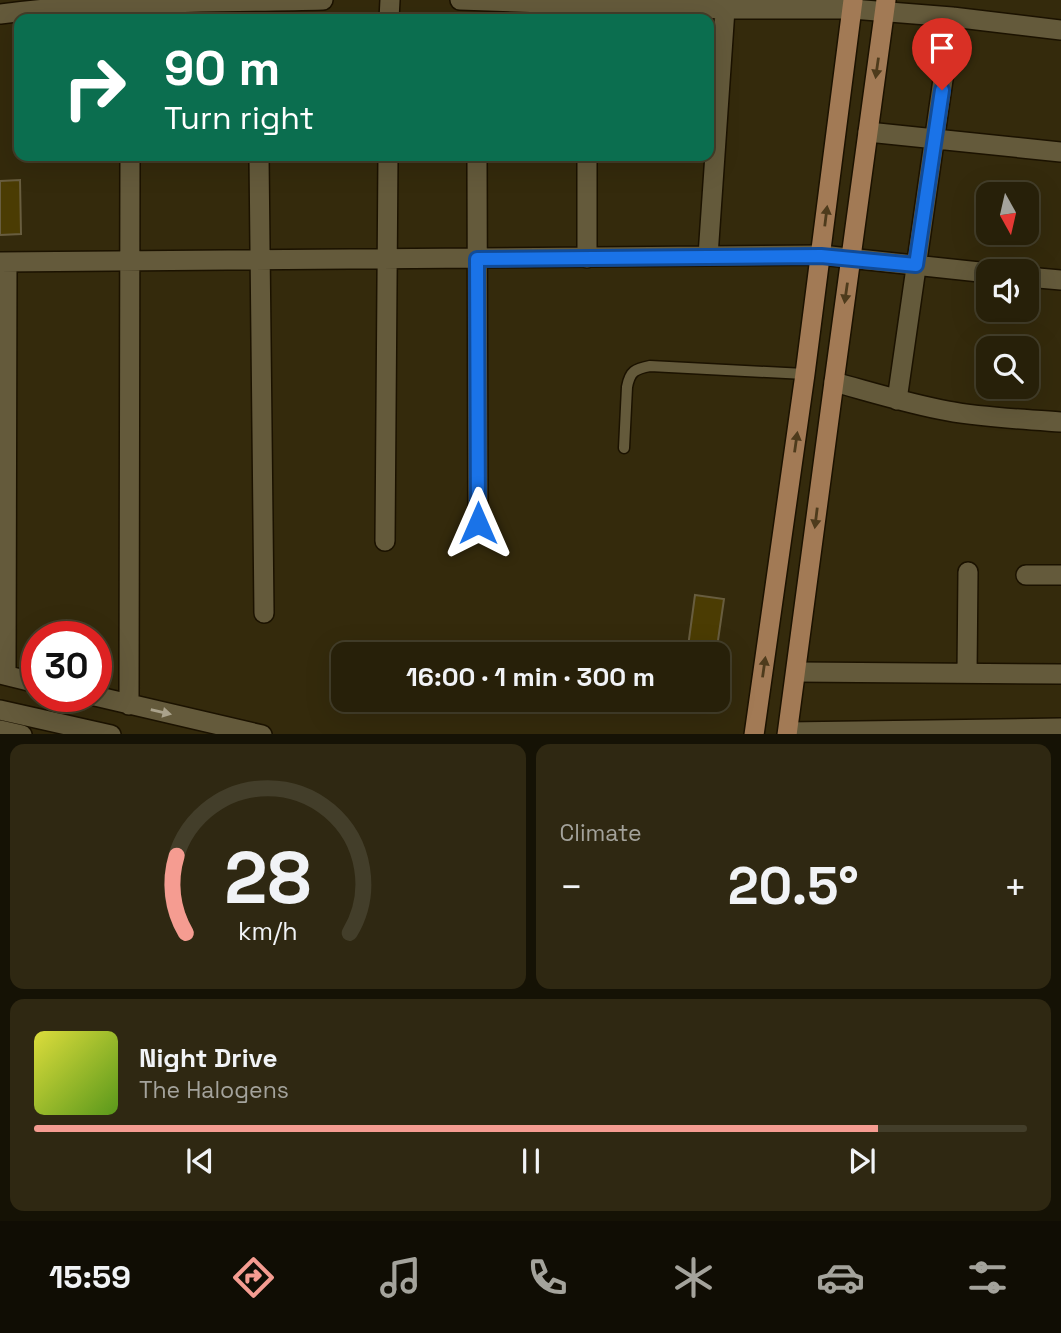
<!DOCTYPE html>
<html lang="en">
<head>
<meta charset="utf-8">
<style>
  body { margin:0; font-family:"Space Grotesk",sans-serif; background:#2f2812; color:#f1f3f6; height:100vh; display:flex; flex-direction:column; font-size:26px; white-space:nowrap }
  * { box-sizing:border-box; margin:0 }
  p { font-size:23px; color:#a4a39c }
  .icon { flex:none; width:38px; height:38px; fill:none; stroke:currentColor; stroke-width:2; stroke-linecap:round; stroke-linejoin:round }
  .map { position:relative; height:734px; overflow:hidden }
  .drawer { display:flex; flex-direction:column; gap:10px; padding:10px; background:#151205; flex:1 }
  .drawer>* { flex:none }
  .guide { position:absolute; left:14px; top:14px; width:700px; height:147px; border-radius:14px; box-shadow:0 7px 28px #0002,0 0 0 2px #433e2a; background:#0b6e4f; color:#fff; overflow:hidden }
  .needle { width:46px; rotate:172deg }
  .controls { position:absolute; left:976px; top:182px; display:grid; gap:14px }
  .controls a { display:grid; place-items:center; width:63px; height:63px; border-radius:14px; background:#272009; box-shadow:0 7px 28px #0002,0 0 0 2px #433e2a; font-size:35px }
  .speed { position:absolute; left:21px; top:621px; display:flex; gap:14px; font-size:35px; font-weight:700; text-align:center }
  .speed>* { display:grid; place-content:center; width:91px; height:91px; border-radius:50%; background:#272009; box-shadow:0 7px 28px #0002,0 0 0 2px #433e2a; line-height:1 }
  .speed .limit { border:10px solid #d22; background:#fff; color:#111 }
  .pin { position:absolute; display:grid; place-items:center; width:60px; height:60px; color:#fff; margin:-72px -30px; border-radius:50% 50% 50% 0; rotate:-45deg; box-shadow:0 0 7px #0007 }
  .pin .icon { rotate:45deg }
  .me { position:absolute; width:77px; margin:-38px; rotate:0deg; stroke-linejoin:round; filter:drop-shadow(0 0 5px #0008) }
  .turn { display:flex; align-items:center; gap:24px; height:147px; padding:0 35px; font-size:32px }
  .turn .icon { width:91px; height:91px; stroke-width:2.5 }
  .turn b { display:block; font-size:49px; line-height:60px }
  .big { font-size:52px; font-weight:600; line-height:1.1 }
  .drawer .card { flex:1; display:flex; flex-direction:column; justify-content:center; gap:10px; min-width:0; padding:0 24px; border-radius:14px; background:#2f2812 }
  .drawer .dial { align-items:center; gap:0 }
  .dial svg { height:182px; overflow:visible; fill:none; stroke:#433e2a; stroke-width:7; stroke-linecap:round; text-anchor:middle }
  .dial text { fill:#f1f3f6; stroke:none }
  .song { display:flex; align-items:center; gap:21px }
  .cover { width:84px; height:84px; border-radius:10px; background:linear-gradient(135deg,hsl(60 70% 55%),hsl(90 70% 35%)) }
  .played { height:7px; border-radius:4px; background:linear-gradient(90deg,#f59c91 85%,#433e2a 85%) }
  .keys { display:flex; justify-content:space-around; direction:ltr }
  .heat { display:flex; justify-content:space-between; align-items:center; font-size:38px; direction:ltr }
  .drawer .tiles { flex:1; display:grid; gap:10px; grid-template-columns:1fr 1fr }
  .card:last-child { grid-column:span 2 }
  .trip { position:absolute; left:331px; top:642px; width:399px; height:70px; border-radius:14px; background:#272009; box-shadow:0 7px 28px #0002,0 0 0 2px #433e2a; font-weight:600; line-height:70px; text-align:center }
  .menu { display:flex; height:112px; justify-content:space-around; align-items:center; background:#100d04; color:#a4a39c }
  .menu .icon { width:49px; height:49px }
  .menu .on { color:#f59c91 }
  .menu b { font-size:32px; color:#f1f3f6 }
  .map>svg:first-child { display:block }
  .building { fill:#4b3c03; stroke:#685d3f; stroke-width:2 }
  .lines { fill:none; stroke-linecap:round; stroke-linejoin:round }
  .service-casing { stroke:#1b1200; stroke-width:13 }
  .minor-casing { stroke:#1b1200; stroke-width:22 }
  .primary-casing { stroke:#1b1200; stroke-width:22 }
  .service { stroke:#645a3b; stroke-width:10 }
  .minor { stroke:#645a3b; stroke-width:19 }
  .primary { stroke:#a27a55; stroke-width:19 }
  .oneway { fill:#4e3b1c }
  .oneway2 { fill:#aaa28b }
  .route-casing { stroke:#114b97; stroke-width:18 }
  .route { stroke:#1a73e8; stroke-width:12 }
</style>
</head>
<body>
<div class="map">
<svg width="1061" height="735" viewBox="0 0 1061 735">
  <rect width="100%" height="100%" fill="#342a0c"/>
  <!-- building -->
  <path class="building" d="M 20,180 L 21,234 L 0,235 L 0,181 Z
    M 695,595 L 724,599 L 716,654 L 687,654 Z"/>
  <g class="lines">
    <defs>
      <path id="service" d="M 624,448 L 627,387 C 630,371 635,369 650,366 L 805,374"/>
      <path id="minor" d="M 460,0 L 725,9 L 852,9 L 952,17 L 1061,30
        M 0,14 C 107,0 215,3 323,0
        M 389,19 L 390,0
        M 868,132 L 1061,152
        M 259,156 L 264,613
        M 477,156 L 478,523
        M 587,156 L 587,258
        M 708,256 L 725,9
        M 0,262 L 821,255 L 989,273
        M 1027,277 L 1061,280
        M 834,382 C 871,392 909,404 948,411 C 985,418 1024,419 1061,422
        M 897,400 L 952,17
        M 385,541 L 388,156
        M 1026,575 L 1061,575
        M 796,672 L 1061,674
        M 967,673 L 968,572
        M 0,674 L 37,683
        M 6,675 L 7,262
        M 95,696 L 262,735
        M 129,705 L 130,156
        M 0,710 L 111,735
        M 0,730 L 22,735
        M 788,732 L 1061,728"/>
      <path id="primary" d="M 754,735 L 805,374 L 853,0
        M 787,735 L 834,382 L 886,0"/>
    </defs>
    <!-- service casing -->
    <use href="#service" class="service-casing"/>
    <!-- minor casing -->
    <use href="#minor" class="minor-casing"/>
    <!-- primary casing -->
    <use href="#primary" class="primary-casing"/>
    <!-- service -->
    <use href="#service" class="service"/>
    <!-- minor -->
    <use href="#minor" class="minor"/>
    <!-- primary -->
    <use href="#primary" class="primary"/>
  </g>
  <!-- one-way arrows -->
  <defs><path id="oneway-solid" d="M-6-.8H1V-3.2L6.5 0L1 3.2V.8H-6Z" transform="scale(1.75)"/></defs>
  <g class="oneway">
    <use href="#oneway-solid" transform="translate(877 68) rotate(98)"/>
    <use href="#oneway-solid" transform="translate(826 216) rotate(-83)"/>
    <use href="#oneway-solid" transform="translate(846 293) rotate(98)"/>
    <use href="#oneway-solid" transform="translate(796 442) rotate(-82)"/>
    <use href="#oneway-solid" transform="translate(816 518) rotate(97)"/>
    <use href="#oneway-solid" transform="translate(764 667) rotate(-82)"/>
  </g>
  <use class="oneway2" href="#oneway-solid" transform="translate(161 712) rotate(13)"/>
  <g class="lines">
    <defs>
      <path id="route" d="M 478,523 L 477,259 L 821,256 L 916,265 L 942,90"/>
    </defs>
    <!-- route casing -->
    <use href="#route" class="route-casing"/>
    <!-- route -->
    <use href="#route" class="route"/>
  </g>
</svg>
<div class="controls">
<a><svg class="needle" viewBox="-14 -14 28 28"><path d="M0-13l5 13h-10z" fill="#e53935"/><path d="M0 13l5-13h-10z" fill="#a4a39c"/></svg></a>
<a><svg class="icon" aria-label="sound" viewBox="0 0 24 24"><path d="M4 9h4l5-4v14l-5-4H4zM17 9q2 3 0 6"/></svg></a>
<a><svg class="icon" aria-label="search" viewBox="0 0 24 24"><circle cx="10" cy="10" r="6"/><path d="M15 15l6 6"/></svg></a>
</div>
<div class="speed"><div class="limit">30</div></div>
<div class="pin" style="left:942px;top:90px;background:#d93025"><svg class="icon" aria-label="arrive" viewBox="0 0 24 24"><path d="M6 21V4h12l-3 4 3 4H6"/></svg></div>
<svg class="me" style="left:478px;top:523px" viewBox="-20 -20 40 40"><path d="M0-17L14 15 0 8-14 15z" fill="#1a73e8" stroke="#fff" stroke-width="4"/></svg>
<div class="trip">16:00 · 1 min · 300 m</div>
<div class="guide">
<div class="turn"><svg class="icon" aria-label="right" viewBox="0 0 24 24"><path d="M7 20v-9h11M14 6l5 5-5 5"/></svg><div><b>90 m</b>Turn right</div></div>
</div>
</div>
<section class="drawer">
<div class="tiles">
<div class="card dial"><svg viewBox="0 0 100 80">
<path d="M14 69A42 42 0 1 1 86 69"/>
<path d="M14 69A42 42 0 0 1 10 35" stroke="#f59c91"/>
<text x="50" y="56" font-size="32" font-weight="700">28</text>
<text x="50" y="72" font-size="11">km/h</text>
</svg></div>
<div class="card"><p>Climate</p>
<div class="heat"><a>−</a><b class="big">20.5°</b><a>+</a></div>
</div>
<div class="card">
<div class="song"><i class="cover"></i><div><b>Night Drive</b><p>The Halogens</p></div></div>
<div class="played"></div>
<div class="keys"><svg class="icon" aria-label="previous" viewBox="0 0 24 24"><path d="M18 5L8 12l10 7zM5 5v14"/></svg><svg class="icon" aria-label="pause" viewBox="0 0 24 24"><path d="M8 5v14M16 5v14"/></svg><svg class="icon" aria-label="next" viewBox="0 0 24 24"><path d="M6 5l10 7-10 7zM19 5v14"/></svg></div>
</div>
</div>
</section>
<nav class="menu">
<b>15:59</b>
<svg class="icon on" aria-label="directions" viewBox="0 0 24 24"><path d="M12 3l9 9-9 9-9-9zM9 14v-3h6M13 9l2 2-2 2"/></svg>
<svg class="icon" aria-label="music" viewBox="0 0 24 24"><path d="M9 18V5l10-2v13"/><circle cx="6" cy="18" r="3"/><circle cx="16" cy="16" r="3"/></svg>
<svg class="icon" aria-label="phone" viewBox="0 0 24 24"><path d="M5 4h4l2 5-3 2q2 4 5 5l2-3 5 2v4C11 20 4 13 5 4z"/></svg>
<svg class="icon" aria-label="climate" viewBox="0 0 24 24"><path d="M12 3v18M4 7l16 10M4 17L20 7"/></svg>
<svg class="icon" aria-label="car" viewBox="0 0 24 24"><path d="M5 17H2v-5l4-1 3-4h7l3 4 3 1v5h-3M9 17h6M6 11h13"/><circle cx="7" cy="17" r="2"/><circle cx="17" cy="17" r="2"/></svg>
<svg class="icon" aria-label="filters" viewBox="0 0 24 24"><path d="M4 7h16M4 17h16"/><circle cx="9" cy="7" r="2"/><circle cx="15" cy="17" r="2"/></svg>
</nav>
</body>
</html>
